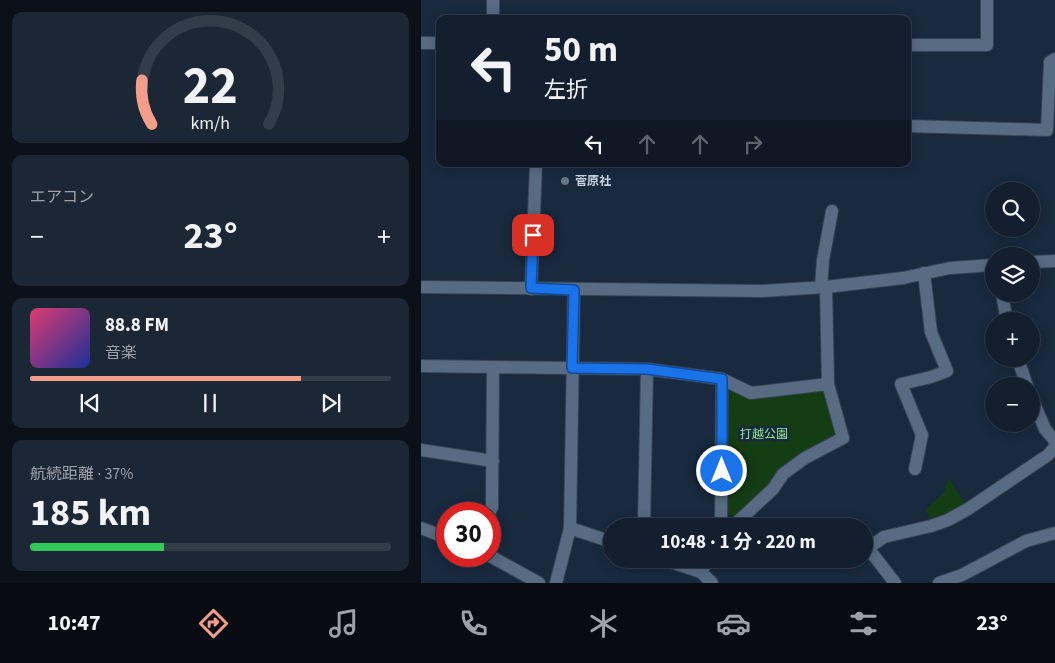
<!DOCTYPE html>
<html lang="ja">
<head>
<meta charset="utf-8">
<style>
  body { margin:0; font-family:"Source Sans 3","Noto Sans JP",sans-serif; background:#1c2736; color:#f1f3f6; height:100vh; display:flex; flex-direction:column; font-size:19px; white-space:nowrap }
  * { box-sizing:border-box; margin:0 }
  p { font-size:16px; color:#9da2aa }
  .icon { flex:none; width:28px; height:28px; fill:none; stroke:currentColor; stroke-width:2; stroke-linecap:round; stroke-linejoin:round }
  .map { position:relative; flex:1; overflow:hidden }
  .drawer { display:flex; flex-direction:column; gap:12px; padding:12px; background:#0a1119; width:421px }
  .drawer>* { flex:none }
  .guide { position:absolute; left:15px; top:15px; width:475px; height:152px; border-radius:10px; box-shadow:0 2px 12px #0003,0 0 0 1px #323d4a; background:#131f2e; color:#f1f3f6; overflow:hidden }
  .fabs { position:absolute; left:564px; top:182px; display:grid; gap:10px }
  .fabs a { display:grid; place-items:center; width:55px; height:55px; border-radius:50%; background:#131f2e; box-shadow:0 2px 12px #0003,0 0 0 1px #323d4a; font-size:25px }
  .speed { position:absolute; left:15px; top:502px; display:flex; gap:10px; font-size:25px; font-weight:700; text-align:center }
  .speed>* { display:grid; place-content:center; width:65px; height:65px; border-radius:50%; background:#131f2e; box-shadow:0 2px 12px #0003,0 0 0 1px #323d4a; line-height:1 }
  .speed .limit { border:8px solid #d22; background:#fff; color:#111 }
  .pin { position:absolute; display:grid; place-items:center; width:42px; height:42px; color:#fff; margin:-21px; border-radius:10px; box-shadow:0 2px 8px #0006 }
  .me { position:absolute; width:55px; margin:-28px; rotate:0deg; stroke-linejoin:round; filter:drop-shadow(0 0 4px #0008) }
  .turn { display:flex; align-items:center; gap:18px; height:105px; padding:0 25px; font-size:22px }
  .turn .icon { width:65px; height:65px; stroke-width:2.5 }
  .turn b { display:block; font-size:35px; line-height:42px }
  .lanes { display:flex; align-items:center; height:48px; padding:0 25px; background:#0003; justify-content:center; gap:25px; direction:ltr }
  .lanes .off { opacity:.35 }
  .big { font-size:38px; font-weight:700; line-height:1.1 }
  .drawer .widget { flex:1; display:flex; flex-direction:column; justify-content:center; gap:8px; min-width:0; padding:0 18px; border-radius:10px; background:#1c2736 }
  .drawer .dial { align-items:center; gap:0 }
  .dial svg { height:130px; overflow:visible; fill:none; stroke:#323d4a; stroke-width:7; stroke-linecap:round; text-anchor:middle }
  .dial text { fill:#f1f3f6; stroke:none }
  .song { display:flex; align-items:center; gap:15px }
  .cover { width:60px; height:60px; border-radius:8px; background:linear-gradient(135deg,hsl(340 70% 55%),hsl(230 70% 35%)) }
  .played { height:5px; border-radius:2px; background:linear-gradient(90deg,#f49d8b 75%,#323d4a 75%) }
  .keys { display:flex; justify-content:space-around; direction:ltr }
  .heat { display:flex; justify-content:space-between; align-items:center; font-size:28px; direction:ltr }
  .charge { height:8px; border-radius:4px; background:linear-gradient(90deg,#34c759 37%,#323d4a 0) }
  .trip { position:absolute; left:182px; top:518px; width:270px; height:50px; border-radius:25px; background:#131f2e; box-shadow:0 2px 12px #0003,0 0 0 1px #323d4a; font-weight:700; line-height:50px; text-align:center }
  .tabs { display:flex; height:80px; justify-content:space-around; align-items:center; background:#080c12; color:#9da2aa }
  .tabs .icon { width:35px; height:35px }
  .tabs .active { color:#f49d8b }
  .tabs b { font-size:22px; color:#f1f3f6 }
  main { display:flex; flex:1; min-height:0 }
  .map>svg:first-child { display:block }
  .green { fill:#153d14 }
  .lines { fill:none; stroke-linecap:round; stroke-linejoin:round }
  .minor-casing { stroke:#364355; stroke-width:14 }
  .minor { stroke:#586b83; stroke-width:12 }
  .route-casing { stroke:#114b97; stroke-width:12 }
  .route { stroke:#1a73e8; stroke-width:9 }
  .worship-dot { fill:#6b7280; stroke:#19293e; stroke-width:2 }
  .labels { text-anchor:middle; stroke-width:5; stroke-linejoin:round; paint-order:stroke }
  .poi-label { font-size:12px; font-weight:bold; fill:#c8d2e0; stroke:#19293e; text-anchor:start }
  .park-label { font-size:12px; fill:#97ed93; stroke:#19293e }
</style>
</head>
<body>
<main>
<section class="drawer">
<div class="widget dial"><svg viewBox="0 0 100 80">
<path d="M14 69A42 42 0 1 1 86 69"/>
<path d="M14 69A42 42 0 0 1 8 42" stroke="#f49d8b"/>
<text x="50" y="56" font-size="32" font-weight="700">22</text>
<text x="50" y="72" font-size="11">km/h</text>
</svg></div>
<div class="widget"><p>エアコン</p>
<div class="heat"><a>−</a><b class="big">23°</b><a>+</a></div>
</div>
<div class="widget">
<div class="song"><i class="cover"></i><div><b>88.8 FM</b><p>音楽</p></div></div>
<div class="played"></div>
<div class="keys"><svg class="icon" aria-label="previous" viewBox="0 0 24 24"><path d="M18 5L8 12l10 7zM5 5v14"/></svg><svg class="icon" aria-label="pause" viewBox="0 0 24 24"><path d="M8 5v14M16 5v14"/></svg><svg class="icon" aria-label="next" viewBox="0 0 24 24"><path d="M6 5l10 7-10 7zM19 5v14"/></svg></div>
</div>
<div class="widget"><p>航続距離 · 37%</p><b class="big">185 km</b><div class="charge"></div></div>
</section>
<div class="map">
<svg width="634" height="583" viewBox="0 0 634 583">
  <rect width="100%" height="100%" fill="#19293e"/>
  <!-- green -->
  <path class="green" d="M 311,389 L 398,389 L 404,392 L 414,431 L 413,436 L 359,468 L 347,487 L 314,517 L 304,514 L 306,393 Z
    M 527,478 L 545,504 L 509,520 L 505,509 L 523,492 Z"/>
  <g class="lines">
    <defs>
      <path id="minor" d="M 72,19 L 72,0
        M 0,43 L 19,43
        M 486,45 L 566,45 L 566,0
        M 486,126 L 626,130 L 629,62 L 634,59
        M 610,262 L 634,261
        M 0,287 L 341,291 L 405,287 L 482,278 L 529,268 L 572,265
        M 400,287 L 402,260 L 411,211
        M 110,289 L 115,164
        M 581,294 L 586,321
        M 597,359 L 606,386
        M 0,366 L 226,369 L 301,379 L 330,393 L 407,384
        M 610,396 L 624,429 L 634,441
        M 0,450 L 72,461
        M 494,469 L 501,435 L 480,384 L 510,377 L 526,371 L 510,332 L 503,273
        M 68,514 L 71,507 L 72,367
        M 223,526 L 226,369
        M 300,526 L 301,379
        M 312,526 L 352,489 L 362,474 L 384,458 L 422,438 L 407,384 L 405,287
        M 0,528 L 26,538
        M 149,528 L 191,542
        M 69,556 L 118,583
        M 241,559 L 280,572 L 291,583
        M 280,572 L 288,559
        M 135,583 L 149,528 L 153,289
        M 474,583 L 447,548 L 463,537 L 510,526 L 527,520 L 547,509 L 627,455 L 634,447
        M 518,583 L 541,575 L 605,541 L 634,533"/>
    </defs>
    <!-- minor casing -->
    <use href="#minor" class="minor-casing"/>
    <!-- minor -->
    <use href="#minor" class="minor"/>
  </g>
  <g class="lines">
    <defs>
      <path id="route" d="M 112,235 L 110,288 L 153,290 L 151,368 L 226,369 L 301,379 L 301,471"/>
    </defs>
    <!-- route casing -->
    <use href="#route" class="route-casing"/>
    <!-- route -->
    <use href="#route" class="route"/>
  </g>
  <!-- markers -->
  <circle class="worship-dot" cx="144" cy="181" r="5"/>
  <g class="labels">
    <!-- poi labels -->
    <g class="poi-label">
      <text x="154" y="185">菅原社</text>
    </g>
    <!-- park labels -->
    <g class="park-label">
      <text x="343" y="438">打越公園</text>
    </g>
  </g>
</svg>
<div class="fabs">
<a><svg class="icon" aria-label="search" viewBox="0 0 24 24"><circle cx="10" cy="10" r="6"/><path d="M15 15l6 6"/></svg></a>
<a><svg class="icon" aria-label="layers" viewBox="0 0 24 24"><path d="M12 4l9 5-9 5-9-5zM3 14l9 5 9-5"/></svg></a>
<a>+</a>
<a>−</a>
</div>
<div class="speed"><div class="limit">30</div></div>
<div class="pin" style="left:112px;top:235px;background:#d93025"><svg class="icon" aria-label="arrive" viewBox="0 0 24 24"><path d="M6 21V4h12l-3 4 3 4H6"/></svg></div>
<svg class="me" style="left:301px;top:471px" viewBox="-20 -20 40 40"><circle r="17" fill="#1a73e8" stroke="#fff" stroke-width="3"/><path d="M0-11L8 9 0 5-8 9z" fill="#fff"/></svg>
<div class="trip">10:48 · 1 分 · 220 m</div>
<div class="guide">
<div class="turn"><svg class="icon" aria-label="left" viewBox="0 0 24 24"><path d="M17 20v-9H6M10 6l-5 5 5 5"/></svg><div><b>50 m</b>左折</div></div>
<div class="lanes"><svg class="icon" aria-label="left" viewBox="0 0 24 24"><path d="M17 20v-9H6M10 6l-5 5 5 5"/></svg><svg class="icon off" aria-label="ahead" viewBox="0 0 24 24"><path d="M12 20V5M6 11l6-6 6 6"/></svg><svg class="icon off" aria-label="ahead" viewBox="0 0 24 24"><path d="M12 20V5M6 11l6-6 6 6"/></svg><svg class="icon off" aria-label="right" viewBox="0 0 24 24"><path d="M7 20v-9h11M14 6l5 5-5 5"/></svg></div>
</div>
</div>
</main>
<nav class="tabs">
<b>10:47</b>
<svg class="icon active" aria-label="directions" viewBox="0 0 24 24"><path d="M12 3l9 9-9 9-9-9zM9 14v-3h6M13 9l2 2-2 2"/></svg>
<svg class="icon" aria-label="music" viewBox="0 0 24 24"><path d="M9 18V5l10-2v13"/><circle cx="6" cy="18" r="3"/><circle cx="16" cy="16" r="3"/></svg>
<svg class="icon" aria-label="phone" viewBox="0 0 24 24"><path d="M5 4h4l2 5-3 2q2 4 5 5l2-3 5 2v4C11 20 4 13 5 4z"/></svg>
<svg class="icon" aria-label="climate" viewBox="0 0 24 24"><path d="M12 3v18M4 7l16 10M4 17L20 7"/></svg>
<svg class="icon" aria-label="car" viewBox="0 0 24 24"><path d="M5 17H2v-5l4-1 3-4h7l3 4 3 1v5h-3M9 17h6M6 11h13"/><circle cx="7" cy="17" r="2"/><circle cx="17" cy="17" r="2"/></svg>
<svg class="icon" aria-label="filters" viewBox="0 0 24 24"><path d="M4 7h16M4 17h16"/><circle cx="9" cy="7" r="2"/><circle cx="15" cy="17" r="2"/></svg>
<b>23°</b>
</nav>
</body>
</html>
